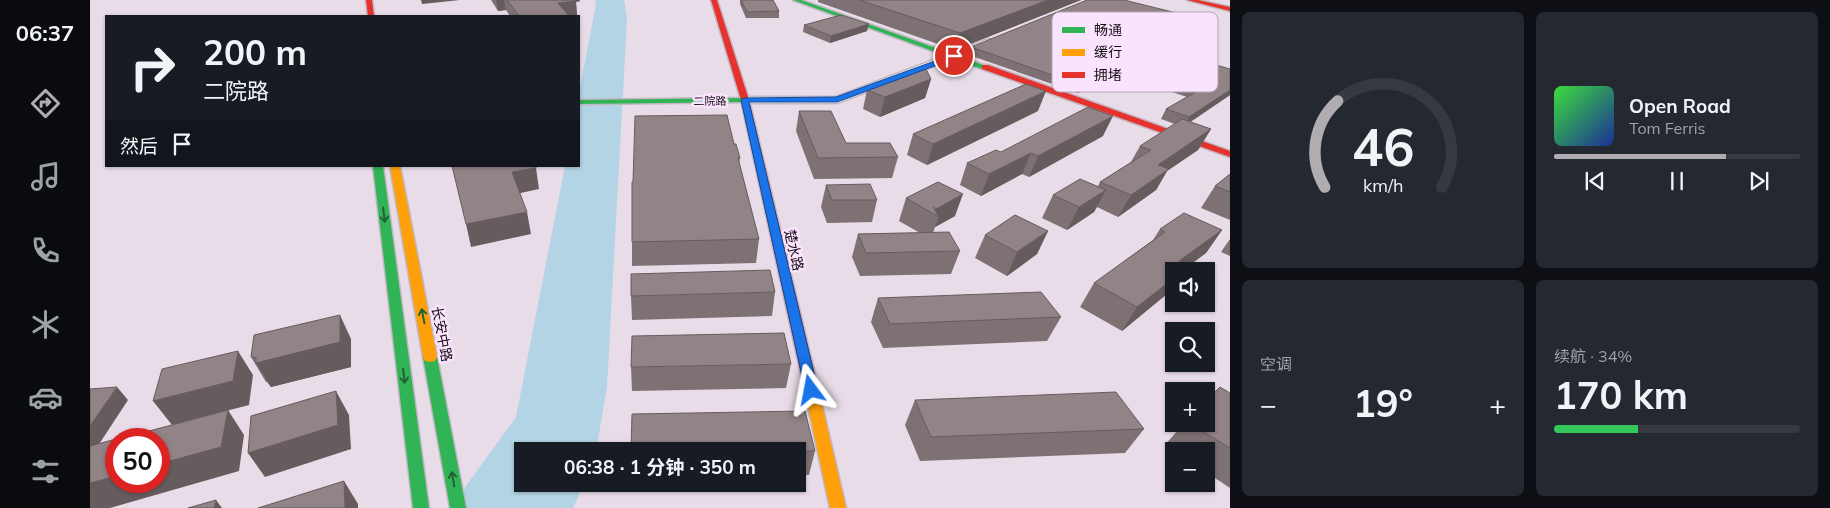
<!DOCTYPE html>
<html lang="zh">
<head>
<meta charset="utf-8">
<style>
  body { margin:0; font-family:Mulish,"Noto Sans SC",sans-serif; background:#242831; color:#f1f3f6; height:100vh; display:flex; flex-direction:column; font-size:19px; white-space:nowrap }
  * { box-sizing:border-box; margin:0 }
  p { font-size:16px; color:#9ea1a6 }
  .icon { flex:none; width:28px; height:28px; fill:none; stroke:currentColor; stroke-width:2; stroke-linecap:round; stroke-linejoin:round }
  .map { position:relative; flex:1; overflow:hidden }
  .panel { display:flex; flex-direction:column; gap:12px; padding:12px; background:#0d0f14; width:600px }
  .panel>* { flex:none }
  .banner { position:absolute; left:15px; top:15px; width:475px; height:152px; border-radius:0px; box-shadow:0 1px 4px #0004; background:#171b24; color:#f1f3f6; overflow:hidden }
  .fabs { position:absolute; left:1075px; top:262px; display:grid; gap:10px }
  .fabs a { display:grid; place-items:center; width:50px; height:50px; border-radius:0px; background:#171b24; box-shadow:0 1px 4px #0004; font-size:25px }
  .speed { position:absolute; left:15px; top:428px; display:flex; gap:10px; font-size:25px; font-weight:700; text-align:center }
  .speed>* { display:grid; place-content:center; width:65px; height:65px; border-radius:50%; background:#171b24; box-shadow:0 1px 4px #0004; line-height:1 }
  .speed .limit { border:8px solid #d22; background:#fff; color:#111 }
  .pin { position:absolute; display:grid; place-items:center; width:42px; height:42px; color:#fff; margin:-21px; border:2px solid #fff; border-radius:50%; box-shadow:0 1px 5px #0007 }
  .me { position:absolute; width:55px; margin:-28px; rotate:347deg; stroke-linejoin:round; filter:drop-shadow(0 0 4px #0008) }
  .turn { display:flex; align-items:center; gap:18px; height:105px; padding:0 15px; font-size:22px }
  .turn .icon { width:65px; height:65px; stroke-width:2.5 }
  .turn b { display:block; font-size:35px; line-height:42px }
  .then { display:flex; align-items:center; height:48px; padding:0 15px; background:#0003; gap:10px; font-size:19px }
  .big { font-size:38px; font-weight:700; line-height:1.1 }
  .panel .tile { flex:1; display:flex; flex-direction:column; justify-content:center; gap:8px; min-width:0; padding:0 18px; border-radius:8px; background:#242831 }
  .panel .dial { align-items:center; gap:0 }
  .dial svg { height:130px; overflow:visible; fill:none; stroke:#363941; stroke-width:7; stroke-linecap:round; text-anchor:middle }
  .dial text { fill:#f1f3f6; stroke:none }
  .song { display:flex; align-items:center; gap:15px }
  .cover { width:60px; height:60px; border-radius:8px; background:linear-gradient(135deg,hsl(120 70% 55%),hsl(230 70% 35%)) }
  .played { height:5px; border-radius:2px; background:linear-gradient(90deg,#afacb2 70%,#363941 70%) }
  .keys { display:flex; justify-content:space-around; direction:ltr }
  .heat { display:flex; justify-content:space-between; align-items:center; font-size:28px; direction:ltr }
  .charge { height:8px; border-radius:4px; background:linear-gradient(90deg,#34c759 34%,#363941 0) }
  .panel .tiles { flex:1; display:grid; gap:12px; grid-template-columns:repeat(2,1fr) }
  .trip { position:absolute; left:424px; top:442px; width:292px; height:50px; border-radius:0px; background:#171b24; box-shadow:0 1px 4px #0004; font-weight:700; line-height:50px; text-align:center }
  main { display:flex; flex:1; min-height:0 }
  .tabs { display:flex; flex-direction:column; width:90px; justify-content:space-around; align-items:center; background:#090b0e; color:#9ea1a6 }
  .tabs .icon { width:35px; height:35px }
  .tabs .active { color:#afacb2 }
  .tabs b { font-size:22px; color:#f1f3f6 }
  .map>svg:first-child { display:block }
  .water { fill:#b2d4e4 }
  .lines { fill:none; stroke-linecap:round; stroke-linejoin:round }
  .street-casing { stroke:#c2b8c3; stroke-width:3 }
  .fast-casing { stroke:#c2b8c3; stroke-width:3 }
  .slow-casing { stroke:#c2b8c3; stroke-width:3 }
  .jam-casing { stroke:#c2b8c3; stroke-width:3 }
  .street { fill:#fcfafc; fill-rule:evenodd }
  .fast { fill:#30b455; fill-rule:evenodd }
  .slow { fill:#ff9f0a; fill-rule:evenodd }
  .jam { fill:#e5322d; fill-rule:evenodd }
  .wall { fill:#7d7173 }
  .shaded-wall { fill:#665c5e }
  .building { fill:#918386; stroke:#665c5e }
  .oneway { stroke:#226035 }
  .route { fill:#1a73e8; stroke:#114b97 }
  .labels { text-anchor:middle; stroke-width:5; stroke-linejoin:round; paint-order:stroke }
  .far-street-label { font-size:11px; fill:#150d15; stroke:#fae3fc }
  .street-label { font-size:14px; fill:#150d15; stroke:#fae3fc }
  .key { fill:#fae3fc; stroke:#b5a3b7; stroke-width:1 }
  .key-label { font-size:14px; fill:#150d15 }
</style>
</head>
<body>
<main>
<nav class="tabs">
<b>06:37</b>
<svg class="icon active" aria-label="directions" viewBox="0 0 24 24"><path d="M12 3l9 9-9 9-9-9zM9 14v-3h6M13 9l2 2-2 2"/></svg>
<svg class="icon" aria-label="music" viewBox="0 0 24 24"><path d="M9 18V5l10-2v13"/><circle cx="6" cy="18" r="3"/><circle cx="16" cy="16" r="3"/></svg>
<svg class="icon" aria-label="phone" viewBox="0 0 24 24"><path d="M5 4h4l2 5-3 2q2 4 5 5l2-3 5 2v4C11 20 4 13 5 4z"/></svg>
<svg class="icon" aria-label="climate" viewBox="0 0 24 24"><path d="M12 3v18M4 7l16 10M4 17L20 7"/></svg>
<svg class="icon" aria-label="car" viewBox="0 0 24 24"><path d="M5 17H2v-5l4-1 3-4h7l3 4 3 1v5h-3M9 17h6M6 11h13"/><circle cx="7" cy="17" r="2"/><circle cx="17" cy="17" r="2"/></svg>
<svg class="icon" aria-label="filters" viewBox="0 0 24 24"><path d="M4 7h16M4 17h16"/><circle cx="9" cy="7" r="2"/><circle cx="15" cy="17" r="2"/></svg>
</nav>
<div class="map">
<svg width="1140" height="508" viewBox="0 0 1140 508">
  <rect width="100%" height="100%" fill="#e8dce8"/>
  <!-- water -->
  <path class="water" d="M 505,0 L 534,0 L 537,18 L 517,387 L 506,451 L 432,451 L 432,484 L 494,484 L 483,508 L 360,508 L 426,417 L 475,166 L 489,166 L 489,93 L 506,4 Z"/>
  <g class="lines">
    <defs>
      <path id="street" d="M 899,39 L 903,42 L 902,44 L 747,103 L 655,103 L 650,100 L 655,97 L 746,97 Z"/>
      <path id="fast" d="M 703,0 L 711,0 L 899,67 L 892,69 Z
        M 655,98 L 658,98 L 658,102 L 489,104 L 489,100 Z
        M 283,166 L 293,166 L 339,508 L 323,508 Z
        M 340,352 L 345,353 L 347,357 L 376,508 L 360,508 L 333,357 L 335,353 Z"/>
      <path id="slow" d="M 300,166 L 310,166 L 347,357 L 345,361 L 340,362 L 335,361 L 333,357 Z
        M 719,374 L 724,375 L 726,379 L 756,508 L 740,508 L 712,379 L 714,375 Z"/>
      <path id="jam" d="M 276,0 L 282,0 L 284,16 L 278,16 Z
        M 621,0 L 627,0 L 659,100 L 726,379 L 724,383 L 719,384 L 714,383 L 712,379 L 651,100 Z
        M 1097,0 L 1108,0 L 1140,7 L 1140,11 Z
        M 892,65 L 898,65 L 1140,151 L 1140,157 L 892,69 Z"/>
    </defs>
    <!-- street casing -->
    <use href="#street" class="street-casing"/>
    <!-- fast casing -->
    <use href="#fast" class="fast-casing"/>
    <!-- slow casing -->
    <use href="#slow" class="slow-casing"/>
    <!-- jam casing -->
    <use href="#jam" class="jam-casing"/>
    <!-- street -->
    <use href="#street" class="street"/>
    <!-- fast -->
    <use href="#fast" class="fast"/>
    <!-- slow -->
    <use href="#slow" class="slow"/>
    <!-- jam -->
    <use href="#jam" class="jam"/>
  </g>
  <!-- wall -->
  <path class="wall" d="M 401,0 L 490,0 L 490,1 L 486,2 L 487,16 L 420,16 L 416,10 L 408,11 Z
    M 650,0 L 683,0 L 689,11 L 689,18 L 656,18 L 650,4 Z
    M 728,0 L 991,0 L 865,50 L 728,2 Z
    M 714,25 L 777,31 L 740,43 L 713,32 Z
    M 1119,29 L 1076,50 L 1140,95 L 1100,122 L 1121,129 L 1108,150 L 1077,171 L 1066,190 L 1028,217 L 1007,207 L 1004,212 L 977,230 L 952,218 L 963,195 L 1008,186 L 1010,182 L 1041,162 L 1050,146 L 1085,124 L 1071,119 L 1076,109 L 1097,97 L 1028,74 L 988,93 L 879,55 L 881,47 Z
    M 841,79 L 835,98 L 790,117 L 773,109 L 777,90 Z
    M 709,111 L 756,143 L 808,157 L 802,178 L 724,179 L 706,131 Z
    M 948,111 L 837,165 L 817,155 L 823,134 Z
    M 1013,136 L 939,177 L 932,174 L 891,196 L 870,185 L 877,163 L 911,152 Z
    M 644,144 L 650,158 L 649,163 L 669,239 L 666,263 L 542,266 L 542,242 Z
    M 1140,174 L 1140,220 L 1111,208 L 1125,186 Z
    M 848,182 L 865,216 L 845,227 L 843,233 L 870,251 L 861,274 L 770,276 L 762,257 L 768,234 L 830,233 L 809,221 L 816,198 Z
    M 736,185 L 787,200 L 782,222 L 737,223 L 731,207 Z
    M 1070,229 L 1132,230 L 1116,253 L 1099,266 L 1095,271 L 1084,271 L 1084,287 L 1083,289 L 1032,331 L 990,307 L 1004,283 L 1063,240 Z
    M 958,231 L 947,254 L 917,276 L 885,258 L 895,235 Z
    M 1140,239 L 1140,256 L 1131,252 Z
    M 685,292 L 682,316 L 542,320 L 541,296 Z
    M 788,298 L 971,317 L 957,341 L 793,348 L 781,322 Z
    M 261,339 L 261,367 L 181,387 L 177,382 L 176,382 L 161,357 Z
    M 701,364 L 696,388 L 542,391 L 541,367 Z
    M 1140,393 L 1140,488 L 1116,472 L 1116,451 L 1085,451 L 1075,445 L 1093,424 L 1116,424 Z
    M 825,400 L 1054,429 L 1035,453 L 830,461 L 815,425 Z
    M 708,451 L 725,451 L 719,475 L 708,475 Z"/>
  <!-- shaded-wall -->
  <path class="shaded-wall" d="M 331,0 L 370,0 L 332,4 Z
    M 406,0 L 414,0 L 416,10 L 408,11 Z
    M 474,0 L 490,0 L 490,1 L 486,2 L 487,16 L 469,16 L 468,3 Z
    M 958,0 L 991,0 L 865,50 L 870,33 Z
    M 1123,22 L 1119,29 L 1064,56 L 1068,48 Z
    M 779,24 L 777,31 L 740,43 L 741,36 Z
    M 1032,65 L 1028,74 L 988,93 L 991,85 Z
    M 841,79 L 835,98 L 790,117 L 795,97 Z
    M 1140,90 L 1140,95 L 1093,127 L 1099,117 Z
    M 956,91 L 948,111 L 837,165 L 843,144 Z
    M 1023,116 L 1013,136 L 939,177 L 948,156 Z
    M 1121,129 L 1108,150 L 1077,171 L 1066,190 L 1028,217 L 1041,195 L 1068,165 Z
    M 941,153 L 932,174 L 891,196 L 899,174 Z
    M 446,168 L 449,189 L 426,194 L 422,172 Z
    M 1016,190 L 1004,212 L 977,230 L 989,207 Z
    M 873,194 L 865,216 L 845,227 L 849,217 L 844,214 L 846,209 Z
    M 437,212 L 441,234 L 381,247 L 376,224 Z
    M 1132,230 L 1116,253 L 1099,265 L 1095,271 L 1091,271 L 1089,261 Z
    M 958,231 L 947,254 L 917,276 L 927,252 Z
    M 1084,278 L 1084,287 L 1083,289 L 1032,331 L 1047,307 Z
    M 250,315 L 261,339 L 261,367 L 181,387 L 166,363 Z
    M 148,351 L 163,375 L 159,405 L 82,425 L 63,401 Z
    M 27,387 L 38,400 L 0,458 L 0,426 Z
    M 246,391 L 259,415 L 261,449 L 175,477 L 158,453 Z
    M 138,410 L 154,435 L 149,471 L 20,508 L 0,508 L 0,483 L 26,476 L 26,481 L 69,481 L 69,464 Z
    M 254,481 L 268,504 L 268,508 L 255,508 Z
    M 126,500 L 132,508 L 124,508 Z"/>
  <!-- building -->
  <path class="building" d="M 417,0 L 485,0 L 486,1 L 468,3 L 479,16 L 429,16 Z
    M 651,0 L 683,0 L 689,11 L 657,12 Z
    M 769,0 L 958,0 L 870,33 Z
    M 997,0 L 1034,0 L 1123,22 L 1068,48 L 1140,69 L 1140,90 L 1099,117 L 1076,109 L 1109,90 L 1032,65 L 991,85 L 881,47 Z
    M 751,15 L 779,24 L 741,36 L 714,25 Z
    M 835,67 L 841,79 L 795,97 L 777,90 Z
    M 936,84 L 956,91 L 843,144 L 823,134 Z
    M 998,107 L 1023,116 L 948,156 L 941,153 L 899,174 L 877,163 L 906,150 L 911,152 Z
    M 709,111 L 741,111 L 756,143 L 800,143 L 808,157 L 728,158 Z
    M 637,115 L 644,144 L 646,144 L 650,158 L 648,158 L 669,239 L 542,242 L 542,182 L 543,182 L 545,116 Z
    M 1092,119 L 1121,129 L 1068,165 L 1079,169 L 1041,195 L 1010,182 L 1061,150 L 1050,146 Z
    M 362,166 L 446,166 L 446,168 L 422,172 L 437,212 L 376,224 Z
    M 1140,174 L 1140,192 L 1125,186 Z
    M 990,179 L 1016,190 L 989,207 L 963,195 Z
    M 848,182 L 873,194 L 846,209 L 843,207 L 849,217 L 816,198 Z
    M 780,184 L 787,200 L 742,200 L 736,185 Z
    M 1094,213 L 1132,230 L 1089,261 L 1099,265 L 1091,271 L 1084,271 L 1084,278 L 1047,307 L 1004,283 L 1075,232 L 1070,229 Z
    M 925,215 L 958,231 L 927,252 L 895,235 Z
    M 859,232 L 870,251 L 776,253 L 768,234 Z
    M 680,270 L 685,292 L 541,296 L 541,274 Z
    M 951,292 L 971,317 L 800,324 L 788,298 Z
    M 250,315 L 250,342 L 166,363 L 166,358 L 161,357 L 164,335 Z
    M 694,333 L 701,364 L 541,367 L 542,336 Z
    M 148,351 L 143,381 L 63,401 L 72,369 Z
    M 27,387 L 0,426 L 0,389 Z
    M 1130,387 L 1140,393 L 1140,448 L 1101,424 L 1116,424 L 1116,401 Z
    M 246,391 L 248,425 L 158,453 L 161,416 Z
    M 1026,392 L 1054,429 L 841,437 L 825,400 Z
    M 138,410 L 131,447 L 69,464 L 69,439 L 29,439 Z
    M 715,411 L 725,451 L 541,451 L 542,414 Z
    M 26,439 L 26,476 L 0,483 L 0,446 Z
    M 254,481 L 255,508 L 168,508 Z
    M 126,500 L 124,508 L 98,508 Z"/>
  <!-- one-way arrows -->
  <defs><path id="oneway-shaft" d="M-6 0H5M1.5-3L5.5 0L1.5 3" fill="none" stroke-width="1.6" stroke-linecap="round" stroke-linejoin="round" transform="scale(1.25)"/></defs>
  <g class="oneway">
    <use href="#oneway-shaft" transform="translate(294 215) rotate(83)"/>
    <use href="#oneway-shaft" transform="translate(333 316) rotate(-101)"/>
    <use href="#oneway-shaft" transform="translate(314 376) rotate(83)"/>
    <use href="#oneway-shaft" transform="translate(363 479) rotate(-100)"/>
  </g>
  <!-- route -->
  <path class="route" d="M 864,54 L 866,55 L 866,58 L 747,102 L 659,102 L 728,390 L 726,394 L 721,395 L 716,394 L 651,100 L 654,98 L 746,97 Z"/>
  <g class="labels">
    <!-- far-street labels -->
    <g class="far-street-label">
      <text transform="translate(620 101) rotate(-1)" y="4">二院路</text>
    </g>
    <!-- street labels -->
    <g class="street-label">
      <text transform="translate(704 250) rotate(77)" y="5">楚水路</text>
      <text transform="translate(352 334) rotate(79)" y="5">长安中路</text>
    </g>
  </g>
  <!-- legend -->
  <rect x="962" y="12" width="166" height="80" rx="8" class="key"/>
  <rect x="972" y="27" width="23" height="6" fill="#30b455"/>
  <rect x="972" y="49" width="23" height="7" fill="#ff9f0a"/>
  <rect x="972" y="72" width="23" height="6" fill="#e5322d"/>
  <g class="key-label">
    <text x="1004" y="35">畅通</text>
    <text x="1004" y="57">缓行</text>
    <text x="1004" y="80">拥堵</text>
  </g>
</svg>
<div class="fabs">
<a><svg class="icon" aria-label="sound" viewBox="0 0 24 24"><path d="M4 9h4l5-4v14l-5-4H4zM17 9q2 3 0 6"/></svg></a>
<a><svg class="icon" aria-label="search" viewBox="0 0 24 24"><circle cx="10" cy="10" r="6"/><path d="M15 15l6 6"/></svg></a>
<a>+</a>
<a>−</a>
</div>
<div class="speed"><div class="limit">50</div></div>
<div class="pin" style="left:864px;top:56px;background:#d93025"><svg class="icon" aria-label="arrive" viewBox="0 0 24 24"><path d="M6 21V4h12l-3 4 3 4H6"/></svg></div>
<svg class="me" style="left:721px;top:390px" viewBox="-20 -20 40 40"><path d="M0-17L14 15 0 8-14 15z" fill="#1a73e8" stroke="#fff" stroke-width="4"/></svg>
<div class="trip">06:38 · 1 分钟 · 350 m</div>
<div class="banner">
<div class="turn"><svg class="icon" aria-label="right" viewBox="0 0 24 24"><path d="M7 20v-9h11M14 6l5 5-5 5"/></svg><div><b>200 m</b>二院路</div></div>
<div class="then">然后<svg class="icon" aria-label="arrive" viewBox="0 0 24 24"><path d="M6 21V4h12l-3 4 3 4H6"/></svg></div>
</div>
</div>
<section class="panel">
<div class="tiles">
<div class="tile dial"><svg viewBox="0 0 100 80">
<path d="M14 69A42 42 0 1 1 86 69"/>
<path d="M14 69A42 42 0 0 1 22 16" stroke="#afacb2"/>
<text x="50" y="56" font-size="32" font-weight="700">46</text>
<text x="50" y="72" font-size="11">km/h</text>
</svg></div>
<div class="tile">
<div class="song"><i class="cover"></i><div><b>Open Road</b><p>Tom Ferris</p></div></div>
<div class="played"></div>
<div class="keys"><svg class="icon" aria-label="previous" viewBox="0 0 24 24"><path d="M18 5L8 12l10 7zM5 5v14"/></svg><svg class="icon" aria-label="pause" viewBox="0 0 24 24"><path d="M8 5v14M16 5v14"/></svg><svg class="icon" aria-label="next" viewBox="0 0 24 24"><path d="M6 5l10 7-10 7zM19 5v14"/></svg></div>
</div>
<div class="tile"><p>空调</p>
<div class="heat"><a>−</a><b class="big">19°</b><a>+</a></div>
</div>
<div class="tile"><p>续航 · 34%</p><b class="big">170 km</b><div class="charge"></div></div>
</div>
</section>
</main>
</body>
</html>
